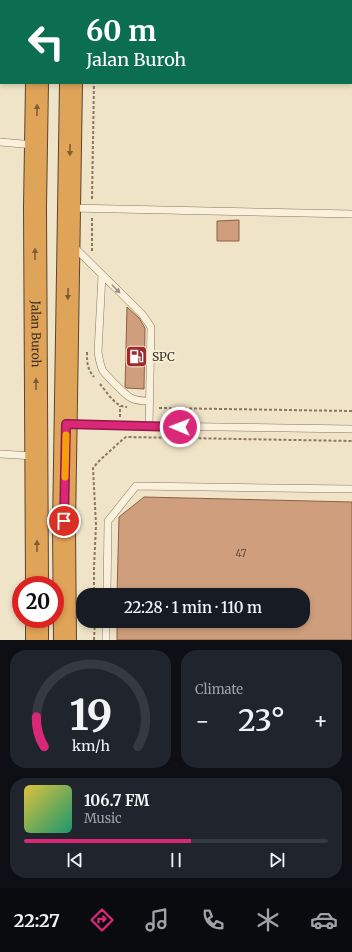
<!DOCTYPE html>
<html lang="en">
<head>
<meta charset="utf-8">
<style>
  body { margin:0; font-family:Merriweather,serif; background:#20242c; color:#f1f3f6; height:100vh; display:flex; flex-direction:column; font-size:15px; white-space:nowrap }
  * { box-sizing:border-box; margin:0 }
  p { font-size:13px; color:#9ea1a6 }
  .icon { flex:none; width:22px; height:22px; fill:none; stroke:currentColor; stroke-width:2; stroke-linecap:round; stroke-linejoin:round }
  .map { position:relative; height:640px; overflow:hidden }
  .panel { display:flex; flex-direction:column; gap:10px; padding:10px; background:#0d0f14; flex:1 }
  .panel>* { flex:none }
  .guide { position:absolute; left:0px; top:0px; width:352px; height:84px; box-shadow:0 2px 6px #0003; background:#0b6e4f; color:#fff; overflow:hidden }
  .speed { position:absolute; left:12px; top:576px; display:flex; gap:8px; font-size:20px; font-weight:700; text-align:center }
  .speed>* { display:grid; place-content:center; width:52px; height:52px; border-radius:50%; background:#171b24; box-shadow:0 2px 6px #0003; line-height:1 }
  .speed .limit { border:6px solid #d22; background:#fff; color:#111 }
  .pin { position:absolute; display:grid; place-items:center; width:34px; height:34px; color:#fff; margin:-17px; border:2px solid #fff; border-radius:50%; box-shadow:0 1px 4px #0007 }
  .me { position:absolute; width:44px; margin:-22px; rotate:271deg; stroke-linejoin:round; filter:drop-shadow(0 0 3px #0008) }
  .turn { display:flex; align-items:center; gap:14px; height:84px; padding:0 20px; font-size:18px }
  .turn .icon { width:52px; height:52px; stroke-width:2.5 }
  .turn b { display:block; font-size:28px; line-height:34px }
  .big { font-size:30px; font-weight:600; line-height:1.1 }
  .panel .widget { flex:1; display:flex; flex-direction:column; justify-content:center; gap:6px; min-width:0; padding:0 14px; border-radius:16px; background:#20242c }
  .panel .dial { align-items:center; gap:0 }
  .dial svg { height:104px; overflow:visible; fill:none; stroke:#363941; stroke-width:7; stroke-linecap:round; text-anchor:middle }
  .dial text { fill:#f1f3f6; stroke:none }
  .song { display:flex; align-items:center; gap:12px }
  .cover { width:48px; height:48px; border-radius:6px; background:linear-gradient(135deg,hsl(50 70% 55%),hsl(160 70% 35%)) }
  .played { height:4px; border-radius:2px; background:linear-gradient(90deg,#db2777 55%,#363941 55%) }
  .keys { display:flex; justify-content:space-around; direction:ltr }
  .heat { display:flex; justify-content:space-between; align-items:center; font-size:22px; direction:ltr }
  .panel .tiles { flex:1; display:grid; gap:10px; grid-template-columns:1fr 1fr }
  .widget:last-child { grid-column:span 2 }
  .trip { position:absolute; left:76px; top:588px; width:234px; height:40px; border-radius:16px; background:#171b24; box-shadow:0 2px 6px #0003; font-weight:600; line-height:40px; text-align:center }
  .dock { display:flex; height:64px; justify-content:space-around; align-items:center; background:#090b0e; color:#9ea1a6 }
  .dock .icon { width:28px; height:28px }
  .dock .active { color:#db2777 }
  .dock b { font-size:18px; color:#f1f3f6 }
  .map>svg:first-child { display:block }
  .building { fill:#cf9f7d; stroke:#8d5f41 }
  .lines { fill:none; stroke-linecap:round; stroke-linejoin:round }
  .lane-casing { stroke:#8d765c; stroke-width:8 }
  .highway-casing { stroke:#5b4430; stroke-width:24 }
  .path { stroke:#8d765c; stroke-width:2; stroke-dasharray:3 2; stroke-linecap:butt }
  .lane { stroke:#faf1dc; stroke-width:7 }
  .highway { stroke:#e0a458; stroke-width:22 }
  .oneway { fill:#7e5d36 }
  .oneway2 { fill:#9c907e }
  .route-casing { stroke:#8e194d; stroke-width:10 }
  .route { stroke:#db2777; stroke-width:7 }
  .slow { stroke:#f59e0b; stroke-width:7 }
  .labels { text-anchor:middle; stroke-width:4; stroke-linejoin:round; paint-order:stroke }
  .number-label { font-size:10px; fill:#624a37 }
  .street-label { font-size:12px; fill:#3d2e20; stroke:#f7eed8 }
  .poi-label { font-size:12px; fill:#3d2e20; stroke:#f7eed8; text-anchor:start }
</style>
</head>
<body>
<div class="map">
<svg width="352" height="640" viewBox="0 0 352 640">
  <rect width="100%" height="100%" fill="#f0e4c8"/>
  <!-- building -->
  <path class="building" d="M 239,220 L 239,241 L 217,241 L 217,221 Z
    M 127,307 L 139,318 L 145,328 L 144,389 L 127,388 L 125,387 Z
    M 144,497 L 352,502 L 352,640 L 117,640 L 117,621 L 303,621 L 303,595 L 117,595 L 119,517 Z"/>
  <g class="lines">
    <defs>
      <path id="lane" d="M 0,142 L 34,145
        M 71,208 L 352,214
        M 73,246 L 142,314 L 151,327 L 149,426
        M 102,275 L 98,352 C 99,358 100,365 103,371 C 108,377 124,394 131,398 C 136,401 143,401 150,401
        M 69,424 L 149,426 L 352,429
        M 0,454 L 34,456
        M 107,595 L 108,521 L 136,486 L 352,489
        M 106,640 L 106,621"/>
      <g id="highway">
        <path d="M 39,1 L 39,0"/>
        <path d="M 73,1 L 73,0"/>
        <path id="s1" d="M 37,83 L 35,207 L 37,585"/>
        <path d="M 37,640 L 37,619"/>
        <path d="M 65,640 L 64,527 L 71,83"/>
      </g>
    </defs>
    <!-- lane casing -->
    <use href="#lane" class="lane-casing"/>
    <!-- highway casing -->
    <use href="#highway" class="highway-casing"/>
    <!-- path -->
    <path class="path" d="M 96,1 L 96,0
      M 92,199 L 94,83
      M 92,251 L 92,218
      M 87,352 C 87,363 87,368 94,377
      M 100,384 C 107,392 115,407 127,407
      M 159,408 L 352,411
      M 120,417 L 120,406
      M 94,595 L 94,568 L 96,525 L 93,468 L 98,462 L 122,440 L 126,437 L 352,441
      M 94,640 L 95,621"/>
    <!-- lane -->
    <use href="#lane" class="lane"/>
    <!-- highway -->
    <use href="#highway" class="highway"/>
  </g>
  <!-- one-way arrows -->
  <defs><path id="oneway-solid" d="M-6-.8H1V-3.2L6.5 0L1 3.2V.8H-6Z"/></defs>
  <g class="oneway">
    <use href="#oneway-solid" transform="translate(37 110) rotate(-89)"/>
    <use href="#oneway-solid" transform="translate(70 150) rotate(91)"/>
    <use href="#oneway-solid" transform="translate(35 254) rotate(-90)"/>
    <use href="#oneway-solid" transform="translate(68 294) rotate(91)"/>
    <use href="#oneway-solid" transform="translate(36 384) rotate(-90)"/>
    <use href="#oneway-solid" transform="translate(37 546) rotate(-90)"/>
  </g>
  <use class="oneway2" href="#oneway-solid" transform="translate(116 289) rotate(45)"/>
  <g class="lines">
    <defs>
      <path id="route" d="M 64,521 L 66,424 L 180,427"/>
    </defs>
    <!-- route casing -->
    <use href="#route" class="route-casing"/>
    <!-- route -->
    <use href="#route" class="route"/>
    <!-- slow -->
    <path class="slow" d="M 65,477 L 66,435"/>
  </g>
  <!-- icons -->
  <defs>
    <symbol id="fuel-square" viewBox="-11 -11 22 22"><rect x="-9" y="-9" width="18" height="18" rx="4" fill="#9e2a2b" stroke="#f7eed8"/><path d="M-5.5-6h7V0h2V4h1.3V-2.5L3-4.5l.8-.8L6-3V5H2.5V1h-1V6h-7ZM-4.2-4.7v3.2H.2V-4.7Z" fill="#fff"/></symbol>
  </defs>
  <g fill-rule="evenodd">
    <use href="#fuel-square" x="124" y="344" width="25" height="25"/>
  </g>
  <g class="labels">
    <!-- number labels -->
    <g class="number-label">
      <text x="241" y="557">47</text>
    </g>
    <!-- street labels -->
    <g class="street-label">
      <text dy="4" stroke="none"><textPath href="#s1" startOffset="251">Jalan Buroh</textPath></text>
    </g>
    <!-- poi labels -->
    <g class="poi-label">
      <text x="152" y="361">SPC</text>
    </g>
  </g>
</svg>
<div class="speed"><div class="limit">20</div></div>
<div class="pin" style="left:64px;top:521px;background:#d93025"><svg class="icon" aria-label="arrive" viewBox="0 0 24 24"><path d="M6 21V4h12l-3 4 3 4H6"/></svg></div>
<svg class="me" style="left:180px;top:427px" viewBox="-20 -20 40 40"><circle r="17" fill="#db2777" stroke="#fff" stroke-width="3"/><path d="M0-11L8 9 0 5-8 9z" fill="#fff"/></svg>
<div class="trip">22:28 · 1 min · 110 m</div>
<div class="guide">
<div class="turn"><svg class="icon" aria-label="left" viewBox="0 0 24 24"><path d="M17 20v-9H6M10 6l-5 5 5 5"/></svg><div><b>60 m</b>Jalan Buroh</div></div>
</div>
</div>
<section class="panel">
<div class="tiles">
<div class="widget dial"><svg viewBox="0 0 100 80">
<path d="M14 69A42 42 0 1 1 86 69"/>
<path d="M14 69A42 42 0 0 1 8 46" stroke="#db2777"/>
<text x="50" y="56" font-size="32" font-weight="700">19</text>
<text x="50" y="72" font-size="11">km/h</text>
</svg></div>
<div class="widget"><p>Climate</p>
<div class="heat"><a>−</a><b class="big">23°</b><a>+</a></div>
</div>
<div class="widget">
<div class="song"><i class="cover"></i><div><b>106.7 FM</b><p>Music</p></div></div>
<div class="played"></div>
<div class="keys"><svg class="icon" aria-label="previous" viewBox="0 0 24 24"><path d="M18 5L8 12l10 7zM5 5v14"/></svg><svg class="icon" aria-label="pause" viewBox="0 0 24 24"><path d="M8 5v14M16 5v14"/></svg><svg class="icon" aria-label="next" viewBox="0 0 24 24"><path d="M6 5l10 7-10 7zM19 5v14"/></svg></div>
</div>
</div>
</section>
<nav class="dock">
<b>22:27</b>
<svg class="icon active" aria-label="directions" viewBox="0 0 24 24"><path d="M12 3l9 9-9 9-9-9zM9 14v-3h6M13 9l2 2-2 2"/></svg>
<svg class="icon" aria-label="music" viewBox="0 0 24 24"><path d="M9 18V5l10-2v13"/><circle cx="6" cy="18" r="3"/><circle cx="16" cy="16" r="3"/></svg>
<svg class="icon" aria-label="phone" viewBox="0 0 24 24"><path d="M5 4h4l2 5-3 2q2 4 5 5l2-3 5 2v4C11 20 4 13 5 4z"/></svg>
<svg class="icon" aria-label="climate" viewBox="0 0 24 24"><path d="M12 3v18M4 7l16 10M4 17L20 7"/></svg>
<svg class="icon" aria-label="car" viewBox="0 0 24 24"><path d="M5 17H2v-5l4-1 3-4h7l3 4 3 1v5h-3M9 17h6M6 11h13"/><circle cx="7" cy="17" r="2"/><circle cx="17" cy="17" r="2"/></svg>
</nav>
</body>
</html>
